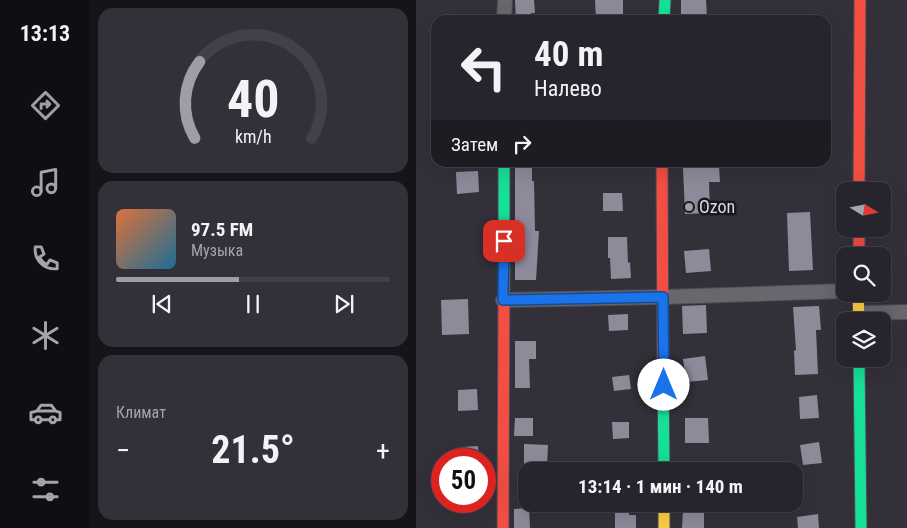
<!DOCTYPE html>
<html lang="ru">
<head>
<meta charset="utf-8">
<style>
  body { margin:0; font-family:"Roboto Condensed",sans-serif; background:#323038; color:#f1f3f6; height:100vh; display:flex; flex-direction:column; font-size:19px; white-space:nowrap }
  * { box-sizing:border-box; margin:0 }
  p { font-size:16px; color:#a4a4a9 }
  .icon { flex:none; width:28px; height:28px; fill:none; stroke:currentColor; stroke-width:2; stroke-linecap:round; stroke-linejoin:round }
  .map { position:relative; flex:1; overflow:hidden }
  .side { display:flex; flex-direction:column; gap:8px; padding:8px; background:#151418; width:326px }
  .side>* { flex:none }
  .guide { position:absolute; left:15px; top:15px; width:400px; height:152px; border-radius:15px; box-shadow:0 5px 20px #0002,0 0 0 1px #424148; background:#26242c; color:#f1f3f6; overflow:hidden }
  .needle { width:32px; rotate:100deg }
  .fabs { position:absolute; left:420px; top:182px; display:grid; gap:10px }
  .fabs a { display:grid; place-items:center; width:55px; height:55px; border-radius:10px; background:#26242c; box-shadow:0 5px 20px #0002,0 0 0 1px #424148; font-size:25px }
  .speed { position:absolute; left:15px; top:448px; display:flex; gap:10px; font-size:25px; font-weight:700; text-align:center }
  .speed>* { display:grid; place-content:center; width:65px; height:65px; border-radius:50%; background:#26242c; box-shadow:0 5px 20px #0002,0 0 0 1px #424148; line-height:1 }
  .speed .limit { border:8px solid #d22; background:#fff; color:#111 }
  .pin { position:absolute; display:grid; place-items:center; width:42px; height:42px; color:#fff; margin:-21px; border-radius:10px; box-shadow:0 2px 8px #0006 }
  .me { position:absolute; width:55px; margin:-28px; rotate:0deg; stroke-linejoin:round; filter:drop-shadow(0 0 4px #0008) }
  .turn { display:flex; align-items:center; gap:18px; height:105px; padding:0 20px; font-size:22px }
  .turn .icon { width:65px; height:65px; stroke-width:2.5 }
  .turn b { display:block; font-size:35px; line-height:42px }
  .then { display:flex; align-items:center; height:48px; padding:0 20px; background:#0003; gap:10px; font-size:19px }
  .big { font-size:38px; font-weight:700; line-height:1.1 }
  .side .card { flex:1; display:flex; flex-direction:column; justify-content:center; gap:8px; min-width:0; padding:0 18px; border-radius:15px; background:#323038 }
  .side .dial { align-items:center; gap:0 }
  .dial svg { height:130px; overflow:visible; fill:none; stroke:#424148; stroke-width:7; stroke-linecap:round; text-anchor:middle }
  .dial text { fill:#f1f3f6; stroke:none }
  .song { display:flex; align-items:center; gap:15px }
  .cover { width:60px; height:60px; border-radius:8px; background:linear-gradient(135deg,hsl(20 70% 55%),hsl(200 70% 35%)) }
  .played { height:5px; border-radius:2px; background:linear-gradient(90deg,#a09da7 45%,#424148 45%) }
  .keys { display:flex; justify-content:space-around; direction:ltr }
  .heat { display:flex; justify-content:space-between; align-items:center; font-size:28px; direction:ltr }
  .trip { position:absolute; left:102px; top:462px; width:285px; height:50px; border-radius:15px; background:#26242c; box-shadow:0 5px 20px #0002,0 0 0 1px #424148; font-weight:700; line-height:50px; text-align:center }
  main { display:flex; flex:1; min-height:0 }
  .tab-bar { display:flex; flex-direction:column; width:90px; justify-content:space-around; align-items:center; background:#0f0e12; color:#a4a4a9 }
  .tab-bar .icon { width:35px; height:35px }
  .tab-bar .on { color:#a09da7 }
  .tab-bar b { font-size:22px; color:#f1f3f6 }
  .map>svg:first-child { display:block }
  .building { fill:#8f8a9a }
  .lines { fill:none; stroke-linecap:round; stroke-linejoin:round }
  .street-casing { stroke:#4e4b53; stroke-width:16 }
  .fast-casing { stroke:#4e4b53; stroke-width:13 }
  .slow-casing { stroke:#4e4b53; stroke-width:13 }
  .jam-casing { stroke:#4e4b53; stroke-width:13 }
  .street { stroke:#69666e; stroke-width:14 }
  .fast { stroke:#16e098; stroke-width:11 }
  .slow { stroke:#ffcf43; stroke-width:11 }
  .jam { stroke:#f24e42; stroke-width:11 }
  .route-casing { stroke:#114b97; stroke-width:12 }
  .route { stroke:#1a73e8; stroke-width:9 }
  .poi-dot { fill:#a09da7; stroke:#19161e; stroke-width:2 }
  .labels { text-anchor:middle; stroke-width:5; stroke-linejoin:round; paint-order:stroke }
  .poi-label { font-size:18px; fill:#dbd7e2; stroke:#19161e; text-anchor:start }
</style>
</head>
<body>
<main>
<nav class="tab-bar">
<b>13:13</b>
<svg class="icon on" aria-label="directions" viewBox="0 0 24 24"><path d="M12 3l9 9-9 9-9-9zM9 14v-3h6M13 9l2 2-2 2"/></svg>
<svg class="icon" aria-label="music" viewBox="0 0 24 24"><path d="M9 18V5l10-2v13"/><circle cx="6" cy="18" r="3"/><circle cx="16" cy="16" r="3"/></svg>
<svg class="icon" aria-label="phone" viewBox="0 0 24 24"><path d="M5 4h4l2 5-3 2q2 4 5 5l2-3 5 2v4C11 20 4 13 5 4z"/></svg>
<svg class="icon" aria-label="climate" viewBox="0 0 24 24"><path d="M12 3v18M4 7l16 10M4 17L20 7"/></svg>
<svg class="icon" aria-label="car" viewBox="0 0 24 24"><path d="M5 17H2v-5l4-1 3-4h7l3 4 3 1v5h-3M9 17h6M6 11h13"/><circle cx="7" cy="17" r="2"/><circle cx="17" cy="17" r="2"/></svg>
<svg class="icon" aria-label="filters" viewBox="0 0 24 24"><path d="M4 7h16M4 17h16"/><circle cx="9" cy="7" r="2"/><circle cx="15" cy="17" r="2"/></svg>
</nav>
<section class="side">
<div class="card dial"><svg viewBox="0 0 100 80">
<path d="M14 69A42 42 0 1 1 86 69"/>
<path d="M14 69A42 42 0 0 1 17 22" stroke="#a09da7"/>
<text x="50" y="56" font-size="32" font-weight="700">40</text>
<text x="50" y="72" font-size="11">km/h</text>
</svg></div>
<div class="card">
<div class="song"><i class="cover"></i><div><b>97.5 FM</b><p>Музыка</p></div></div>
<div class="played"></div>
<div class="keys"><svg class="icon" aria-label="previous" viewBox="0 0 24 24"><path d="M18 5L8 12l10 7zM5 5v14"/></svg><svg class="icon" aria-label="pause" viewBox="0 0 24 24"><path d="M8 5v14M16 5v14"/></svg><svg class="icon" aria-label="next" viewBox="0 0 24 24"><path d="M6 5l10 7-10 7zM19 5v14"/></svg></div>
</div>
<div class="card"><p>Климат</p>
<div class="heat"><a>−</a><b class="big">21.5°</b><a>+</a></div>
</div>
</section>
<div class="map">
<svg width="491" height="528" viewBox="0 0 491 528">
  <rect width="100%" height="100%" fill="#33303a"/>
  <!-- building -->
  <path class="building" d="M 99,0 L 118,0 L 119,13 L 115,13 L 115,20 L 100,20 Z
    M 179,0 L 207,0 L 207,20 L 180,20 Z
    M 265,0 L 290,0 L 291,18 L 265,19 Z
    M 99,162 L 116,162 L 116,181 L 118,181 L 119,231 L 123,231 L 120,280 L 99,280 Z
    M 303,166 L 304,182 L 293,182 L 294,213 L 269,214 L 267,168 Z
    M 62,171 L 63,192 L 41,194 L 40,172 Z
    M 187,193 L 206,193 L 207,211 L 187,211 Z
    M 394,212 L 397,270 L 373,271 L 371,213 Z
    M 192,237 L 211,237 L 212,263 L 214,262 L 215,278 L 195,279 L 194,258 L 192,258 Z
    M 293,249 L 295,271 L 270,273 L 268,251 Z
    M 52,299 L 53,334 L 26,335 L 25,300 Z
    M 290,305 L 291,333 L 267,334 L 266,306 Z
    M 403,306 L 405,330 L 400,330 L 402,374 L 379,375 L 378,351 L 380,350 L 377,307 Z
    M 212,314 L 212,330 L 193,331 L 192,315 Z
    M 99,341 L 120,341 L 120,359 L 113,359 L 114,388 L 99,388 Z
    M 289,356 L 292,380 L 270,382 L 267,359 Z
    M 213,375 L 215,389 L 198,391 L 196,377 Z
    M 61,389 L 62,410 L 42,411 L 42,390 Z
    M 401,395 L 403,418 L 384,419 L 383,397 Z
    M 99,418 L 117,418 L 117,436 L 98,436 Z
    M 269,418 L 292,418 L 293,443 L 269,443 Z
    M 196,422 L 213,422 L 213,438 L 197,439 Z
    M 403,442 L 406,463 L 387,465 L 384,445 Z
    M 108,444 L 132,445 L 131,465 L 108,465 Z
    M 62,446 L 63,459 L 45,459 L 44,447 Z
    M 199,504 L 213,504 L 213,515 L 220,515 L 220,528 L 199,528 Z
    M 113,508 L 114,528 L 98,528 L 98,509 Z
    M 267,510 L 288,510 L 288,528 L 266,528 Z
    M 402,514 L 403,528 L 382,528 L 381,517 Z"/>
  <g class="lines">
    <defs>
      <path id="street" d="M 88,20 L 89,0
        M 87,300 L 247,297 L 429,291
        M 443,313 L 491,312"/>
      <path id="fast" d="M 248,20 L 249,0
        M 88,273 L 88,162
        M 443,359 L 445,528
        M 247,370 L 248,471"/>
      <path id="slow" d="M 442,294 L 443,321
        M 248,504 L 248,528"/>
      <path id="jam" d="M 246,162 L 247,370
        M 443,191 L 444,0
        M 443,229 L 443,256
        M 87,528 L 88,273"/>
    </defs>
    <!-- street casing -->
    <use href="#street" class="street-casing"/>
    <!-- fast casing -->
    <use href="#fast" class="fast-casing"/>
    <!-- slow casing -->
    <use href="#slow" class="slow-casing"/>
    <!-- jam casing -->
    <use href="#jam" class="jam-casing"/>
    <!-- street -->
    <use href="#street" class="street"/>
    <!-- fast -->
    <use href="#fast" class="fast"/>
    <!-- slow -->
    <use href="#slow" class="slow"/>
    <!-- jam -->
    <use href="#jam" class="jam"/>
  </g>
  <g class="lines">
    <defs>
      <path id="route" d="M 88,241 L 87,300 L 247,297 L 248,385"/>
    </defs>
    <!-- route casing -->
    <use href="#route" class="route-casing"/>
    <!-- route -->
    <use href="#route" class="route"/>
  </g>
  <!-- markers -->
  <circle class="poi-dot" cx="273" cy="207" r="5"/>
  <g class="labels">
    <!-- poi labels -->
    <g class="poi-label">
      <text x="283" y="213">Ozon</text>
    </g>
  </g>
</svg>
<div class="fabs">
<a><svg class="needle" viewBox="-14 -14 28 28"><path d="M0-13l5 13h-10z" fill="#e53935"/><path d="M0 13l5-13h-10z" fill="#a4a4a9"/></svg></a>
<a><svg class="icon" aria-label="search" viewBox="0 0 24 24"><circle cx="10" cy="10" r="6"/><path d="M15 15l6 6"/></svg></a>
<a><svg class="icon" aria-label="layers" viewBox="0 0 24 24"><path d="M12 4l9 5-9 5-9-5zM3 14l9 5 9-5"/></svg></a>
</div>
<div class="speed"><div class="limit">50</div></div>
<div class="pin" style="left:88px;top:241px;background:#d93025"><svg class="icon" aria-label="arrive" viewBox="0 0 24 24"><path d="M6 21V4h12l-3 4 3 4H6"/></svg></div>
<svg class="me" style="left:248px;top:385px" viewBox="-20 -20 40 40"><circle r="19" fill="#fff"/><path d="M0-13L10 11 0 6-10 11z" fill="#1a73e8"/></svg>
<div class="trip">13:14 · 1 мин · 140 m</div>
<div class="guide">
<div class="turn"><svg class="icon" aria-label="left" viewBox="0 0 24 24"><path d="M17 20v-9H6M10 6l-5 5 5 5"/></svg><div><b>40 m</b>Налево</div></div>
<div class="then">Затем<svg class="icon" aria-label="right" viewBox="0 0 24 24"><path d="M7 20v-9h11M14 6l5 5-5 5"/></svg></div>
</div>
</div>
</main>
</body>
</html>
